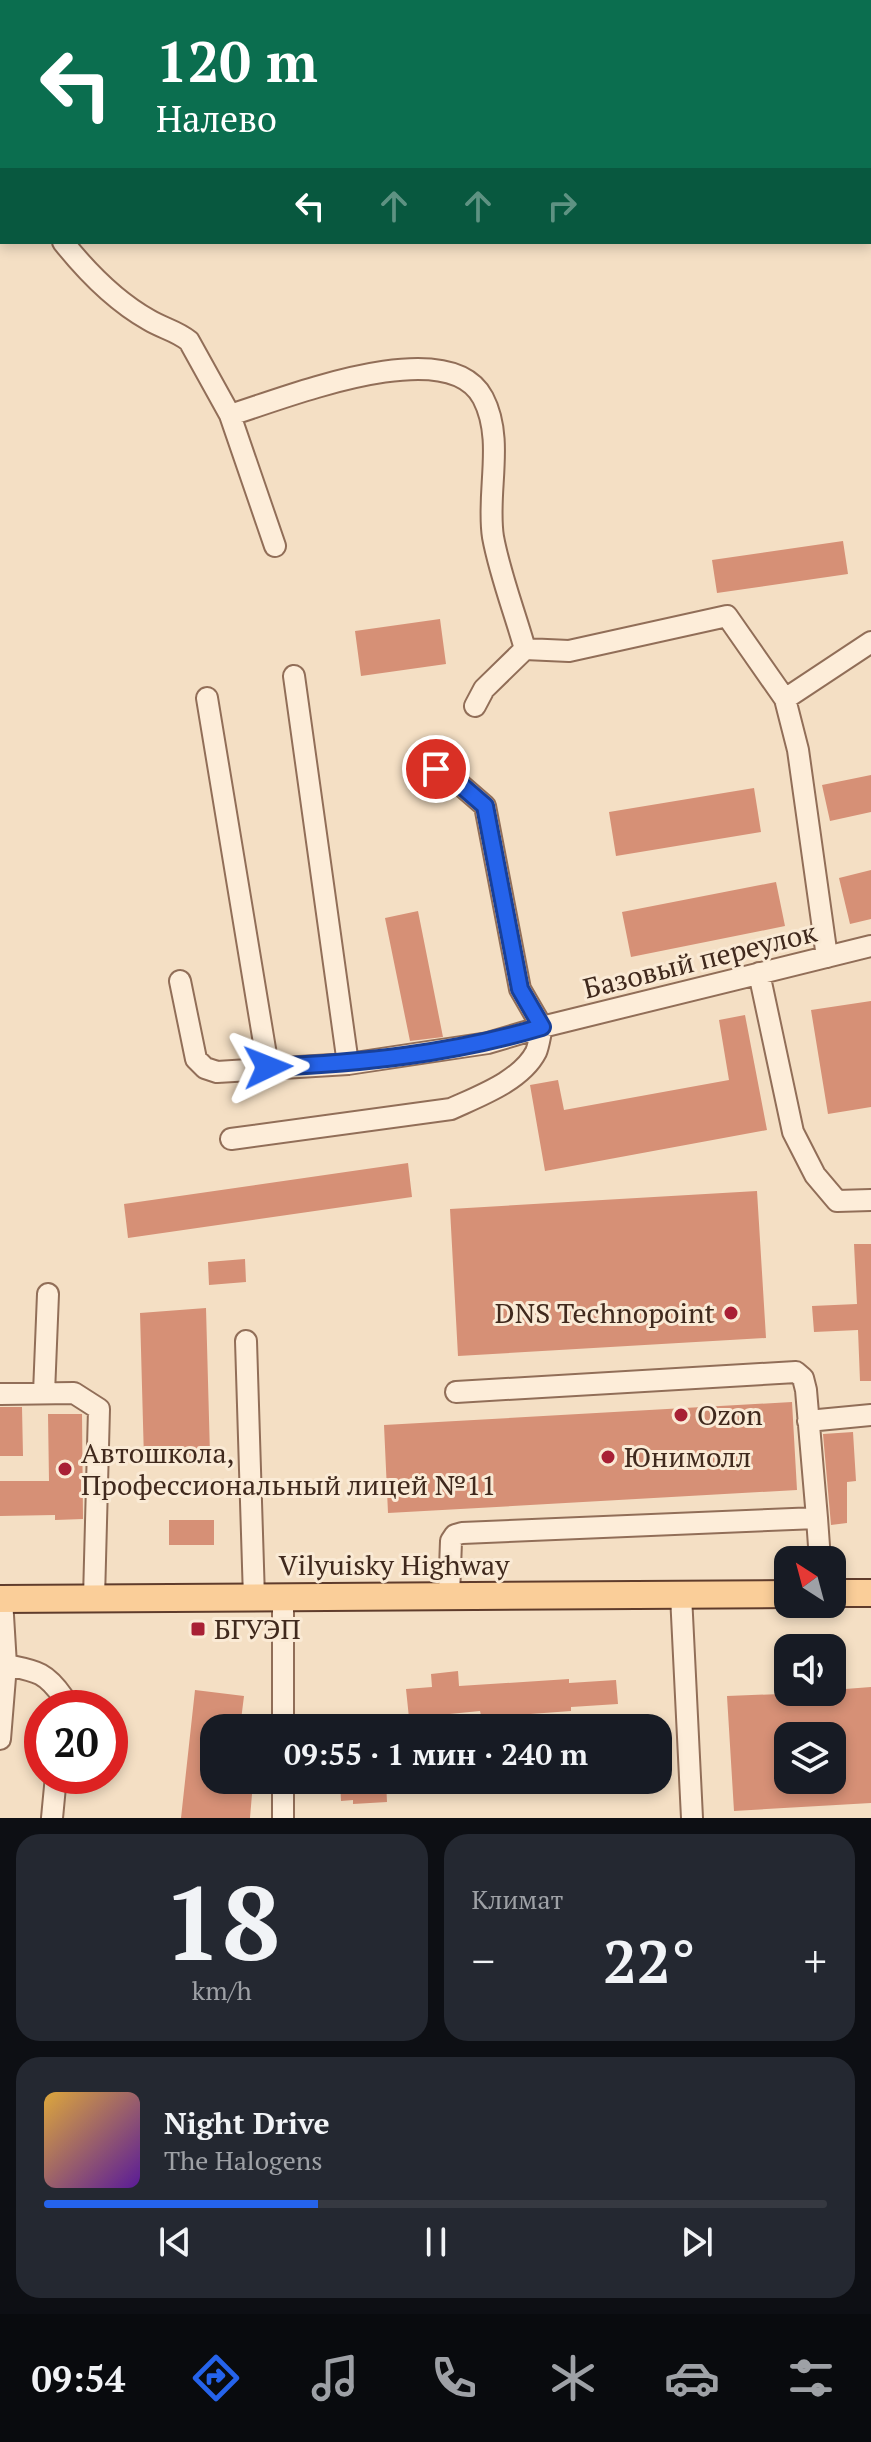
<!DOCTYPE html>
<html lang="ru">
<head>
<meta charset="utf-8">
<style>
  body { margin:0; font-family:"PT Serif",serif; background:#242831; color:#f1f3f6; height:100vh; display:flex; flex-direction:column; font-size:30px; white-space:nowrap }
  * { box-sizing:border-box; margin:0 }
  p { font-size:26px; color:#9ea1a6 }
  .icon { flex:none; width:44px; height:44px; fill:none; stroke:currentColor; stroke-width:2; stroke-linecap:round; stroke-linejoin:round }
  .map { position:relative; height:1818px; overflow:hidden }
  .drawer { display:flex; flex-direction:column; gap:16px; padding:16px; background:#0d0f14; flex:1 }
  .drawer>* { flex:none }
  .banner { position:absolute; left:0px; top:0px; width:872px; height:244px; box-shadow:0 4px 12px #0003; background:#0b6e4f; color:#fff; overflow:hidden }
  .needle { width:52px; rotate:324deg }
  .tools { position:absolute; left:774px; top:1546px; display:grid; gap:16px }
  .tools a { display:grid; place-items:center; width:72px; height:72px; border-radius:16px; background:#171b24; box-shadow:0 4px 12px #0003; font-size:40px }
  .speed { position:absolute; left:24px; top:1690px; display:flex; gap:16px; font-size:40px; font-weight:700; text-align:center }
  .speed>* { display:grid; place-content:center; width:104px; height:104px; border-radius:50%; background:#171b24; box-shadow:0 4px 12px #0003; line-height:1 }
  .speed .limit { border:12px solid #d22; background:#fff; color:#111 }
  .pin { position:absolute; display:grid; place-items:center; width:68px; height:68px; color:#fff; margin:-34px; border:4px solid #fff; border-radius:50%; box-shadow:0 2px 8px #0007 }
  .me { position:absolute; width:88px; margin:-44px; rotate:88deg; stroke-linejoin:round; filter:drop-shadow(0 0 6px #0008) }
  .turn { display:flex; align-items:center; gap:28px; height:168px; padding:0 24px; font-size:36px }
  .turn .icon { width:104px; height:104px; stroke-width:2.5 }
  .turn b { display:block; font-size:56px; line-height:68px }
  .lanes { display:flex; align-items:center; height:76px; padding:0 24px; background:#0003; justify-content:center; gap:40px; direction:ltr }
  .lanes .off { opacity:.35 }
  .big { font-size:60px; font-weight:600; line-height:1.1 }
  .drawer .card { flex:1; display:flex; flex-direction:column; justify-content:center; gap:12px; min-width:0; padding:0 28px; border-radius:24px; background:#242831 }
  .drawer .dial { align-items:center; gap:0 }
  .dial b { font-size:104px; line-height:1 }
  .song { display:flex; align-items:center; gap:24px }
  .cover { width:96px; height:96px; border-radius:12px; background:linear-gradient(135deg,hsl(40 70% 55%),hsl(270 70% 35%)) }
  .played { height:8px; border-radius:4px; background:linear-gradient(90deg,#2563eb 35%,#363941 35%) }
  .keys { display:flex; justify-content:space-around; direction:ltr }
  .heat { display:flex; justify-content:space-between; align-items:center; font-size:44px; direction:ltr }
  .drawer .tiles { flex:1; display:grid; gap:16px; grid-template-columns:1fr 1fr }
  .card:last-child { grid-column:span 2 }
  .trip { position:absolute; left:200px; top:1714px; width:472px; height:80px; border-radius:24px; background:#171b24; box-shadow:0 4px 12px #0003; font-weight:600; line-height:80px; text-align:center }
  .menu { display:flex; height:128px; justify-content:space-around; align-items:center; background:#090b0e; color:#9ea1a6 }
  .menu .icon { width:56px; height:56px }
  .menu .on { color:#2563eb }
  .menu b { font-size:36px; color:#f1f3f6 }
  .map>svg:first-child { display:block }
  .building { fill:#d69076; fill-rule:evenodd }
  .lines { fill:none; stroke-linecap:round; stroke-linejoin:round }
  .minor-casing { stroke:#916e58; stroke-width:24 }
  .major-casing { stroke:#5f3c2c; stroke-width:30 }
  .minor { stroke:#fdedd9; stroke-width:20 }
  .major { stroke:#face99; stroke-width:26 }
  .route-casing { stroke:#184099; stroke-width:20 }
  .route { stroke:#2563eb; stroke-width:14 }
  .poi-dot { fill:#a82035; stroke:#faead5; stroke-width:3 }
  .labels { text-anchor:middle; stroke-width:6; stroke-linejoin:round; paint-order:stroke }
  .street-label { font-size:28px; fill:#40291d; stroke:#faead5 }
  .poi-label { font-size:28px; fill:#40291d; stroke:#faead5; text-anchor:start }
</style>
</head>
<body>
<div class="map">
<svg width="871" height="1818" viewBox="0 0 871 1818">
  <rect width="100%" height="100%" fill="#f4dfc4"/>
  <!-- building -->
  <path class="building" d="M 843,541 L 848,574 L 717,593 L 712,560 Z
    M 440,619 L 446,664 L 361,676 L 355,631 Z
    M 871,775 L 871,812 L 830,821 L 822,785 Z
    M 754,788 L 761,832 L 616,856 L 609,812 Z
    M 871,870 L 871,919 L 850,924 L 839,878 Z
    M 776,882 L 785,926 L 631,957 L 622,912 Z
    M 418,911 L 443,1037 L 410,1041 L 385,918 Z
    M 871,1001 L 871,1107 L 828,1114 L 811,1010 Z
    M 745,1015 L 767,1130 L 545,1171 L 530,1085 L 558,1080 L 564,1110 L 729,1080 L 719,1020 Z
    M 408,1163 L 412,1197 L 128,1238 L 124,1204 Z
    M 757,1191 L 766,1338 L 458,1356 L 450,1209 Z
    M 854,1244 L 871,1244 L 871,1381 L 860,1381 L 858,1330 L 814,1332 L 812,1306 L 857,1304 Z
    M 245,1259 L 246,1282 L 209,1285 L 208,1262 Z
    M 206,1308 L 210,1455 L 144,1460 L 140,1313 Z
    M 792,1402 L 797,1490 L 388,1513 L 384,1425 Z
    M 0,1407 L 22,1407 L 23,1456 L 0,1456 Z
    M 48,1414 L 82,1414 L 83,1519 L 55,1520 L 55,1515 L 0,1516 L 0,1481 L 49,1481 Z
    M 853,1432 L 856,1481 L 847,1482 L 847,1523 L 831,1525 L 823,1434 Z
    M 169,1520 L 214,1520 L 214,1545 L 169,1545 Z
    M 458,1671 L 459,1686 L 569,1679 L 569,1683 L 616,1680 L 618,1704 L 571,1707 L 571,1711 L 517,1715 L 518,1728 L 484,1728 L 480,1711 L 409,1718 L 406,1689 L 432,1687 L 431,1674 Z
    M 871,1687 L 871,1803 L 734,1811 L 727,1696 L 832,1692 L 832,1690 ZM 788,1736 L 832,1736 L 832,1780 L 788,1780 Z
    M 195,1690 L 244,1696 L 240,1728 L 214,1728 L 214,1780 L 235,1780 L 233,1792 L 252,1794 L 250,1818 L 181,1818 Z
    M 340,1780 L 386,1780 L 387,1802 L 353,1804 L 353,1800 L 341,1801 Z"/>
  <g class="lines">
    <defs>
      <path id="minor" d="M 0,143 L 2,145
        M 63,242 C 87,272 115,301 149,320 C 162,328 177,331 189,341 L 230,415 L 275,546
        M 230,415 C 283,399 448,331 483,398 C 505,440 486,493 493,537 C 500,575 515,613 525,649
        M 294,676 L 348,1064
        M 207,698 L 268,1067
        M 785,699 L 798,750 L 827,957
        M 475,706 L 484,689 L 525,649 L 569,651 L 727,616 L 785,699 L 871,642
        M 759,973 L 793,1132 L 815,1175 L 837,1201 L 871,1200
        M 180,981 L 196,1059 L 205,1068 L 217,1072 L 348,1064 L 488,1043 L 542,1027 L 871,946
        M 231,1139 L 451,1109 C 479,1096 521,1081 536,1052 C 539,1045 540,1035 542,1027 L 520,989 L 485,806 L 455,780 L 417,758
        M 246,1341 L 254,1598
        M 456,1392 L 796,1372 L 803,1378 L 806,1390 L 817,1518
        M 44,1393 L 48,1294
        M 0,1394 L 74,1393 L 99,1409 L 94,1598
        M 808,1421 L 871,1415
        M 681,1595 L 692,1818
        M 449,1596 L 451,1541 L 455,1535 L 462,1533 L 817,1518 L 820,1560
        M 2,1599 L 6,1665 C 35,1671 45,1671 63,1697 L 62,1708
        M 283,1728 L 283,1597
        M 0,1739 L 6,1665
        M 283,1780 L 283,1818
        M 52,1818 L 56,1776"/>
      <path id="major" d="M 832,1593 L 871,1593
        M 0,1599 L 788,1594"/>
    </defs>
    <!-- minor casing -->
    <use href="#minor" class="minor-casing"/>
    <!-- major casing -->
    <use href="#major" class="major-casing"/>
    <!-- minor -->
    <use href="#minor" class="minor"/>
    <!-- major -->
    <use href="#major" class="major"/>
  </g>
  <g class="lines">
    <defs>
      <path id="route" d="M 268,1067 C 362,1063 451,1054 542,1027 L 520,989 L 485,806 L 455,780 L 436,769"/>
    </defs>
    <!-- route casing -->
    <use href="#route" class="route-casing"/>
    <!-- route -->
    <use href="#route" class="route"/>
  </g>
  <!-- markers -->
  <g class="poi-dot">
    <circle cx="731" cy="1313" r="8"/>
    <circle cx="681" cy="1415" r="8"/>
    <circle cx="608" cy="1457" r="8"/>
    <circle cx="65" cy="1469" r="8"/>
    <rect x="190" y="1621" width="16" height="16" rx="4"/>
  </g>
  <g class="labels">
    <!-- street labels -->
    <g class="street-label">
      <text transform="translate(700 960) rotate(-14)" y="10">Базовый переулок</text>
      <text x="394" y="1575">Vilyuisky Highway</text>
    </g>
    <!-- poi labels -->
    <g class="poi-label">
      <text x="715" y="1323" text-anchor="end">DNS Technopoint</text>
      <text x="697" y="1425">Ozon</text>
      <text x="81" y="1463">Автошкола,<tspan x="81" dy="32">Профессиональный лицей №11</tspan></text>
      <text x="624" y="1467">Юнимолл</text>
      <text x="214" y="1639">БГУЭП</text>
    </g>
  </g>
</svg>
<div class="tools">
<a><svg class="needle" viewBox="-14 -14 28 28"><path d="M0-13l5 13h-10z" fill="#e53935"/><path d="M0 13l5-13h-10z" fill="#9ea1a6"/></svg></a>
<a><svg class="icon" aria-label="sound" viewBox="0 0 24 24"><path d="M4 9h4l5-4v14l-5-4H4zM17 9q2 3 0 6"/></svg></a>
<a><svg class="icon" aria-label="layers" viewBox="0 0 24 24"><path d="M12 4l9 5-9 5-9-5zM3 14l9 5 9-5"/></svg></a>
</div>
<div class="speed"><div class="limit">20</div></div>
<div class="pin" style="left:436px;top:769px;background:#d93025"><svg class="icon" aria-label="arrive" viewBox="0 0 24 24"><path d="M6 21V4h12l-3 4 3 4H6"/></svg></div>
<svg class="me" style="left:268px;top:1067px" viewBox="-20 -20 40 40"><path d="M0-17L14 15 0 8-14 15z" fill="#2563eb" stroke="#fff" stroke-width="4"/></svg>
<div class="trip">09:55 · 1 мин · 240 m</div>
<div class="banner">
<div class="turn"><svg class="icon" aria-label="left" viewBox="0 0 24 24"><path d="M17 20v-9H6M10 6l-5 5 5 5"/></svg><div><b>120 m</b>Налево</div></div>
<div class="lanes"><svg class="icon" aria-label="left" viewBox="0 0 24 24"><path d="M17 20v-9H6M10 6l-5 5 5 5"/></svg><svg class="icon off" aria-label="ahead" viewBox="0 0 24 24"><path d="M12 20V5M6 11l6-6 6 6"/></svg><svg class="icon off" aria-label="ahead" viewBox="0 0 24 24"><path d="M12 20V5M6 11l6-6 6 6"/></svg><svg class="icon off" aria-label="right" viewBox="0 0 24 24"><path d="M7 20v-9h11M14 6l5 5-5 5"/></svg></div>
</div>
</div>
<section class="drawer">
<div class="tiles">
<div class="card dial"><b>18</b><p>km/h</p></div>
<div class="card"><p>Климат</p>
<div class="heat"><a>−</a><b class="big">22°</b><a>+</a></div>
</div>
<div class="card">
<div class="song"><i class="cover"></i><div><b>Night Drive</b><p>The Halogens</p></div></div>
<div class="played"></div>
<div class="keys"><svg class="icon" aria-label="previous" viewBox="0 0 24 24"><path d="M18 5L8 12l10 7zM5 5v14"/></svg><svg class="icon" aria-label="pause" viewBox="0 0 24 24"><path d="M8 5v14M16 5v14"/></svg><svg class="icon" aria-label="next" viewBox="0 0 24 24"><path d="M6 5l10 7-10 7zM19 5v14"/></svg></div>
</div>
</div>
</section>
<nav class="menu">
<b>09:54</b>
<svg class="icon on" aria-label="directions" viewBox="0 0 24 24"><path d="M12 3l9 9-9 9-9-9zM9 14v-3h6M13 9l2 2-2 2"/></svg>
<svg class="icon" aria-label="music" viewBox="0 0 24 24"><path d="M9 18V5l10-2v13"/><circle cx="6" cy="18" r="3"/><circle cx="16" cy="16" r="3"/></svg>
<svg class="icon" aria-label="phone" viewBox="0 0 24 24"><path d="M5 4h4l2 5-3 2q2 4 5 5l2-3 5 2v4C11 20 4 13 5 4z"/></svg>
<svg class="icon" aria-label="climate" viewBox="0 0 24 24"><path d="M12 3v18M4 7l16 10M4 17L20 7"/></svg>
<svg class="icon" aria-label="car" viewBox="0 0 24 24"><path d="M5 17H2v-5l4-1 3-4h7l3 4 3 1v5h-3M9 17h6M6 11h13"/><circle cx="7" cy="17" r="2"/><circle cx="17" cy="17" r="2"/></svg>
<svg class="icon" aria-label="filters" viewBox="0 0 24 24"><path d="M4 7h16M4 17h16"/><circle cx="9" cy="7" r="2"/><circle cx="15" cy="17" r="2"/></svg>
</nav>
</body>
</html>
